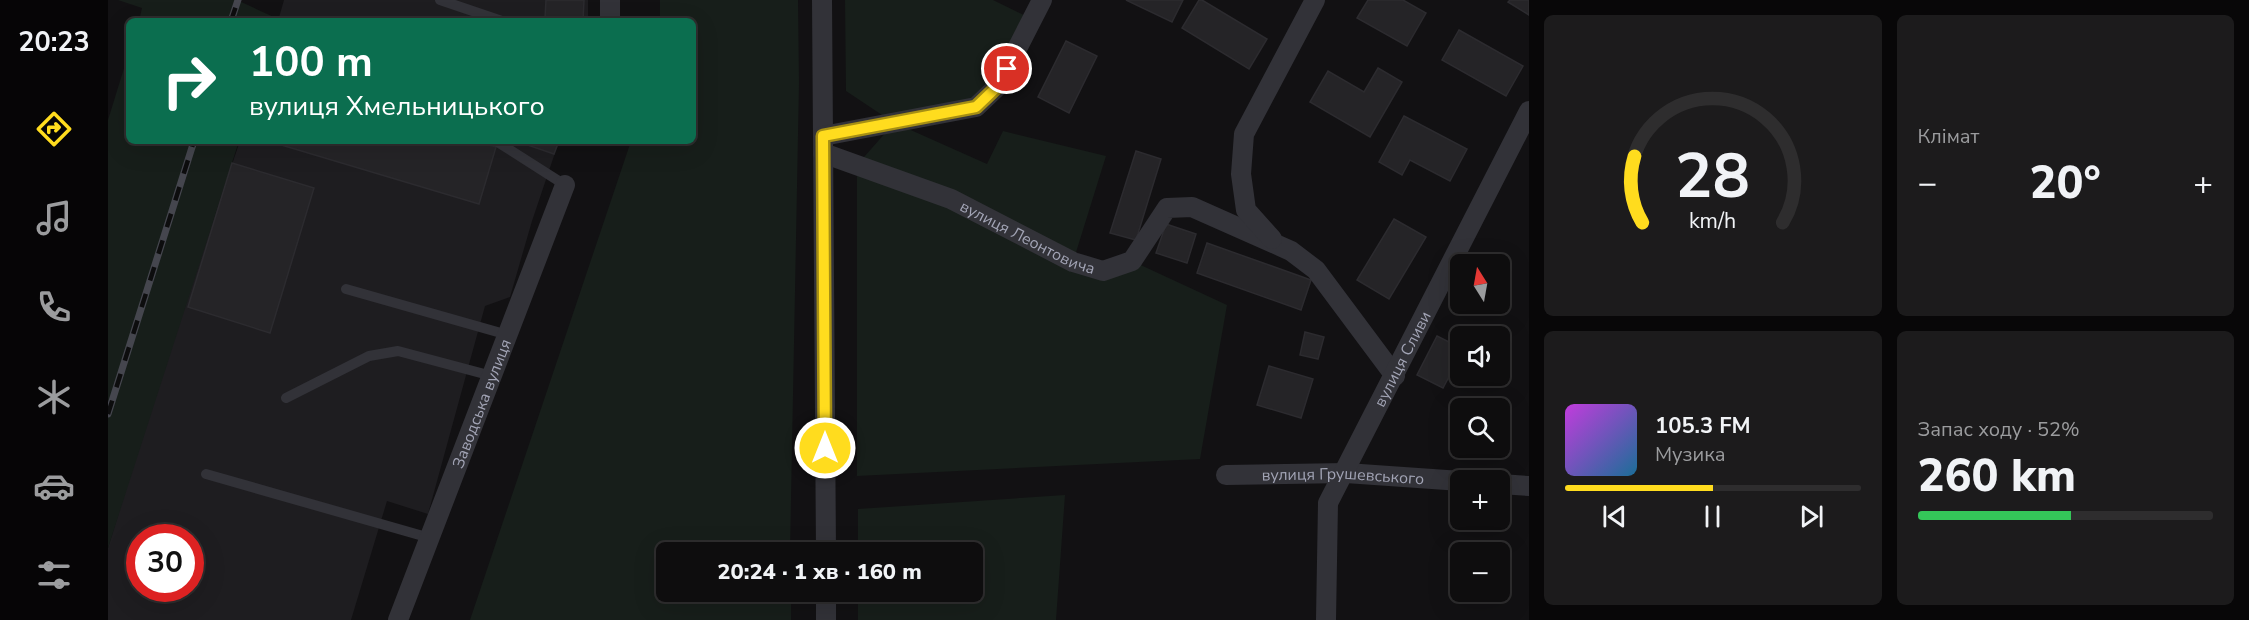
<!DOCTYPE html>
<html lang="uk">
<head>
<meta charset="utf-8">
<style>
  body { margin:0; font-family:"Nunito Sans",sans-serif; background:#1c1b1c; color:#f1f3f6; height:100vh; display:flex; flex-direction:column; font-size:22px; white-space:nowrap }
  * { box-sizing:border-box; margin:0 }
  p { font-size:20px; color:#9b9c9e }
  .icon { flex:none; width:33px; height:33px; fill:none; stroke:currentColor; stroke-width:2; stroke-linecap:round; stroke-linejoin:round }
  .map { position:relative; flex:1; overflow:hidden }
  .drawer { display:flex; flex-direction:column; gap:15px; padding:15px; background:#080708; width:720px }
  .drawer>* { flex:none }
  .guide { position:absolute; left:18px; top:18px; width:570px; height:126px; border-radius:9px; box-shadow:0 6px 24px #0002,0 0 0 2px #2e2d2e; background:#0b6e4f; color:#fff; overflow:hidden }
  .needle { width:39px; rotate:349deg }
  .buttons { position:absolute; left:1342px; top:254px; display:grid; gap:12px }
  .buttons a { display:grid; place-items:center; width:60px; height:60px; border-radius:9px; background:#0e0d0e; box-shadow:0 6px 24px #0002,0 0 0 2px #2e2d2e; font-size:30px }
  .speed { position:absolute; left:18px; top:524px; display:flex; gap:12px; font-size:30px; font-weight:700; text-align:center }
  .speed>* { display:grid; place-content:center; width:78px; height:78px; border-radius:50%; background:#0e0d0e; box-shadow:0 6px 24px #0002,0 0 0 2px #2e2d2e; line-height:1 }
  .speed .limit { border:9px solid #d22; background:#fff; color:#111 }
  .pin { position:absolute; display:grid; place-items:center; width:51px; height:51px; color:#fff; margin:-26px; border:3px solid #fff; border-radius:50%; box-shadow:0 2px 6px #0007 }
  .me { position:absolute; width:66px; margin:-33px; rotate:0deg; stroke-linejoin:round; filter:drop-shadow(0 0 4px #0008) }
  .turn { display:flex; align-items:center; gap:21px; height:126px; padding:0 24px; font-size:27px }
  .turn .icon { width:78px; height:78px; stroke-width:2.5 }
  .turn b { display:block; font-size:42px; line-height:51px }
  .big { font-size:45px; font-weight:800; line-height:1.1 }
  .drawer .tile { flex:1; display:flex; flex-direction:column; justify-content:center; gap:9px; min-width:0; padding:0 21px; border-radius:9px; background:#1c1b1c }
  .drawer .dial { align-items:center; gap:0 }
  .dial svg { height:156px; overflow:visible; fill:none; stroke:#2e2d2e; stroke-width:7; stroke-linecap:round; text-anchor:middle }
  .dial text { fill:#f1f3f6; stroke:none }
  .song { display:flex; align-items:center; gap:18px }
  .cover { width:72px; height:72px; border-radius:9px; background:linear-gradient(135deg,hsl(290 70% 55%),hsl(200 70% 35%)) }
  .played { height:6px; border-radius:3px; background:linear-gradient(90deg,#ffdc1e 50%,#2e2d2e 50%) }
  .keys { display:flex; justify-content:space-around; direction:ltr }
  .heat { display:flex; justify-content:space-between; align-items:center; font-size:33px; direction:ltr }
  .charge { height:9px; border-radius:4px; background:linear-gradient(90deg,#34c759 52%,#2e2d2e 0) }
  .drawer .tiles { flex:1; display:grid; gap:15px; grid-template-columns:repeat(2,1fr) }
  .trip { position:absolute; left:548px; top:542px; width:327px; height:60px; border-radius:9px; background:#0e0d0e; box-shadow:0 6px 24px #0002,0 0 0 2px #2e2d2e; font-weight:800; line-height:60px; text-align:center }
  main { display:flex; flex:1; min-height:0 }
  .dock { display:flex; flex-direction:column; width:108px; justify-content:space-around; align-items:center; background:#060506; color:#9b9c9e }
  .dock .icon { width:42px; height:42px }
  .dock .active { color:#ffdc1e }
  .dock b { font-size:27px; color:#f1f3f6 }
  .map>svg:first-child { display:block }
  .built { fill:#1e1d20; fill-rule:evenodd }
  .green { fill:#171e1a }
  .building { fill:#252427; stroke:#2c2b2f; stroke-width:1.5 }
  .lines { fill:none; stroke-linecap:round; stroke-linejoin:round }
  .service { stroke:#323238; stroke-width:10 }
  .minor { stroke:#323238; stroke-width:20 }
  .rail-casing { stroke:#45464e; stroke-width:7 }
  .rail { stroke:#0d0d0e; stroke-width:4.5; stroke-dasharray:14; stroke-linecap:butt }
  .route-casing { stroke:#a68f14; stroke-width:15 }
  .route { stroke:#ffdc1e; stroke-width:10 }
  .labels { text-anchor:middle; stroke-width:6; stroke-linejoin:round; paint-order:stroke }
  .street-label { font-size:16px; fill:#a2a4b5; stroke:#0d0d0e }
</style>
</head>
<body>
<main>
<nav class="dock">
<b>20:23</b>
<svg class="icon active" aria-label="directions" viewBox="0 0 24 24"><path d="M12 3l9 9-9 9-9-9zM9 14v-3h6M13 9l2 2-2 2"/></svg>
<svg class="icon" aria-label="music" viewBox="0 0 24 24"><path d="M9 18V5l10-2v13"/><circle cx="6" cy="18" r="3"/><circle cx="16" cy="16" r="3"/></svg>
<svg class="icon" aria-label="phone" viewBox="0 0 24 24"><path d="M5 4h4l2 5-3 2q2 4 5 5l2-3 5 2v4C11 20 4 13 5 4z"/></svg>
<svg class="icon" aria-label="climate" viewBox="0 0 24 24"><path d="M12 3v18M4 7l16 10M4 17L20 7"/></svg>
<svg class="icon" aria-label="car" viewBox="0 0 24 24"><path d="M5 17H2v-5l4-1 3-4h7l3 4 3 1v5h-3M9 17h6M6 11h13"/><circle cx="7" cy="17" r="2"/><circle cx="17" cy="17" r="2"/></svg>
<svg class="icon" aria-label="filters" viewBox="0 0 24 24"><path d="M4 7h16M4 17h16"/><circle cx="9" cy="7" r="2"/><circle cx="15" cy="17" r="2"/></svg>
</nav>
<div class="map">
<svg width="1421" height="620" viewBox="0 0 1421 620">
  <rect width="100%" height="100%" fill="#121113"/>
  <!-- built -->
  <path class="built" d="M 176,0 L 480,0 L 480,21 L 170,21 Z
    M 132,141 L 451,141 L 424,221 L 402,297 L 377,306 L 320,514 L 279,501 L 243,620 L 0,620 L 0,548 L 58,358 ZM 32,537 L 82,537 L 82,588 L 32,588 Z"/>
  <!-- green -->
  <path class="green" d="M 10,0 L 129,0 L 170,19 L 170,21 L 31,21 L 34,8 Z
    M 552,0 L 690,0 L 691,83 L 682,552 L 558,552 L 558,591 L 683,591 L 683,620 L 362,620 L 523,141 L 585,141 L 585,21 L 552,21 Z
    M 737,0 L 885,0 L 924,19 L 868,107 L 787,123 L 879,164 L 895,131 L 998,156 L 965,262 L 1024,261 L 1119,305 L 1092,459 L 749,476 L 749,165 L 786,123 L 738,91 Z
    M 21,52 L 21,141 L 131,141 L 0,548 L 0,120 Z
    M 957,495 L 948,620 L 750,620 L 750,591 L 864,591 L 864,552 L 750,552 L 750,509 Z"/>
  <!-- building -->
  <path class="building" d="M 438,0 L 476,0 L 475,21 L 437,18 Z
    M 1018,0 L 1075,0 L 1064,22 Z
    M 1091,0 L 1094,0 L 1159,39 L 1141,69 L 1074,28 Z
    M 1260,0 L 1295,0 L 1318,13 L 1299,46 L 1249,18 Z
    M 1402,0 L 1421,0 L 1421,15 L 1400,2 Z
    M 1351,30 L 1415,66 L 1398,96 L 1334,60 Z
    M 958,41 L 989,56 L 961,113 L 930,97 Z
    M 1270,68 L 1294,82 L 1262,137 L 1202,102 L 1220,71 L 1256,92 Z
    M 1296,116 L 1359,149 L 1342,181 L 1302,160 L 1294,175 L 1271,162 Z
    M 160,141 L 367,141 L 388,147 L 371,204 Z
    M 408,141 L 451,141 L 446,154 Z
    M 1028,151 L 1053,159 L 1028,240 L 1002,233 Z
    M 124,163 L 206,188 L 162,333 L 80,307 Z
    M 1286,219 L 1318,237 L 1281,299 L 1249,280 Z
    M 1058,224 L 1088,234 L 1079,263 L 1048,253 Z
    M 1099,243 L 1203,280 L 1193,310 L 1089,273 Z
    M 1197,332 L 1216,337 L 1210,359 L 1192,355 Z
    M 1329,336 L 1353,348 L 1353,354 L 1335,388 L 1309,375 Z
    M 1161,366 L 1205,379 L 1193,418 L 1149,405 Z"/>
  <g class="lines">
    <!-- service -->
    <path class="service" d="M 332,0 L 394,21
      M 388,141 L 457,185
      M 238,289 L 400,335
      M 178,398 L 261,356 L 290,351 L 384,376
      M 98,474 L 322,538"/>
    <!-- minor -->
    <g class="minor">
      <path d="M 714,0 L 718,552"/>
      <path d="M 502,21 L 502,0"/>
      <path d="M 715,136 L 868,107 L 890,86 L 934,0"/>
      <path id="s1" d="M 715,153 L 843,199 L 965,262 L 995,271 L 1024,261 L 1059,208 L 1084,207 L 1183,251 L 1208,270 L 1287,376"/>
      <path d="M 1164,239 L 1138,210 L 1133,174 L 1136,134 L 1207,0"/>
      <path id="s2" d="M 1118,475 L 1238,473 L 1353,481"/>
      <path d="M 1392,484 L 1421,486"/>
      <path d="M 718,591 L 718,620"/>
      <path id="s3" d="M 290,620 L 457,185"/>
      <path id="s4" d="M 1218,620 L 1220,503 L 1421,111"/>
    </g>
    <defs>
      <path id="rail" d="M 123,21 L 130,0
        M 0,414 L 86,141"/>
    </defs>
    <!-- rail casing -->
    <use href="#rail" class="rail-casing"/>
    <!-- rail -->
    <use href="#rail" class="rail"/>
  </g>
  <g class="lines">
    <defs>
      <path id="route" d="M 717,448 L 715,136 L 868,107 L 890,86 L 899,69"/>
    </defs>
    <!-- route casing -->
    <use href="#route" class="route-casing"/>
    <!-- route -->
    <use href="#route" class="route"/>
  </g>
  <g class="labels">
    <!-- street labels -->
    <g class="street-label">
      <text dy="6" stroke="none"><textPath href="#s1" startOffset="222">вулиця Леонтовича</textPath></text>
      <text dy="6" stroke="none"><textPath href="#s4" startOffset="279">вулиця Сливи</textPath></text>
      <text dy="6" stroke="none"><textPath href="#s3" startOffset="232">Заводська вулиця</textPath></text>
      <text dy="6" stroke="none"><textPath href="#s2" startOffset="117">вулиця Грушевського</textPath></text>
    </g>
  </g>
</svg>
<div class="buttons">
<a><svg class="needle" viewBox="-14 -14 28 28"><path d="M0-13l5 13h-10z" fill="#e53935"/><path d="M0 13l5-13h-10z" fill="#9b9c9e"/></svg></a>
<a><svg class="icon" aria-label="sound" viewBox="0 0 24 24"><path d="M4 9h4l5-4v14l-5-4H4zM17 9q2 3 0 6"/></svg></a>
<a><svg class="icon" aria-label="search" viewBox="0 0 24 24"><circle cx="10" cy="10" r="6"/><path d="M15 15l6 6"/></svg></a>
<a>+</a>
<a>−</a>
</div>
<div class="speed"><div class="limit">30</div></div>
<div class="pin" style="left:899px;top:69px;background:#d93025"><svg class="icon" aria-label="arrive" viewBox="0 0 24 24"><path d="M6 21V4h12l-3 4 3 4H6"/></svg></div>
<svg class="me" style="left:717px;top:448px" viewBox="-20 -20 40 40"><circle r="17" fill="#ffdc1e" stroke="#fff" stroke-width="3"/><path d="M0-11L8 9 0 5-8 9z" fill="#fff"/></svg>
<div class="trip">20:24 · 1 хв · 160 m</div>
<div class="guide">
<div class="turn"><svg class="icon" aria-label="right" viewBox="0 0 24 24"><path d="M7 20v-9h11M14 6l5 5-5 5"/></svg><div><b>100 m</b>вулиця Хмельницького</div></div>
</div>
</div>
<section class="drawer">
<div class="tiles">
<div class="tile dial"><svg viewBox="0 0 100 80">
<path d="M14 69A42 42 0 1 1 86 69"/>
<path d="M14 69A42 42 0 0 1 10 35" stroke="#ffdc1e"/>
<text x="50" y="56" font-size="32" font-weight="700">28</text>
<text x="50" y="72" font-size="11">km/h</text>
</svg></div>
<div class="tile"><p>Клімат</p>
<div class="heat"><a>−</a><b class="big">20°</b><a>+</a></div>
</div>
<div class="tile">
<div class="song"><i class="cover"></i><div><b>105.3 FM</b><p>Музика</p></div></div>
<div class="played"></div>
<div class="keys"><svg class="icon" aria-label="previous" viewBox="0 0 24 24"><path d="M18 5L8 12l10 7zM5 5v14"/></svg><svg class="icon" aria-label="pause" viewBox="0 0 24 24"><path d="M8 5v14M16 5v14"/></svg><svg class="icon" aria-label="next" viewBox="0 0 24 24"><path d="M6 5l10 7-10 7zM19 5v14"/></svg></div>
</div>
<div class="tile"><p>Запас ходу · 52%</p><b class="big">260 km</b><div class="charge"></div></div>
</div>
</section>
</main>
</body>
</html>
